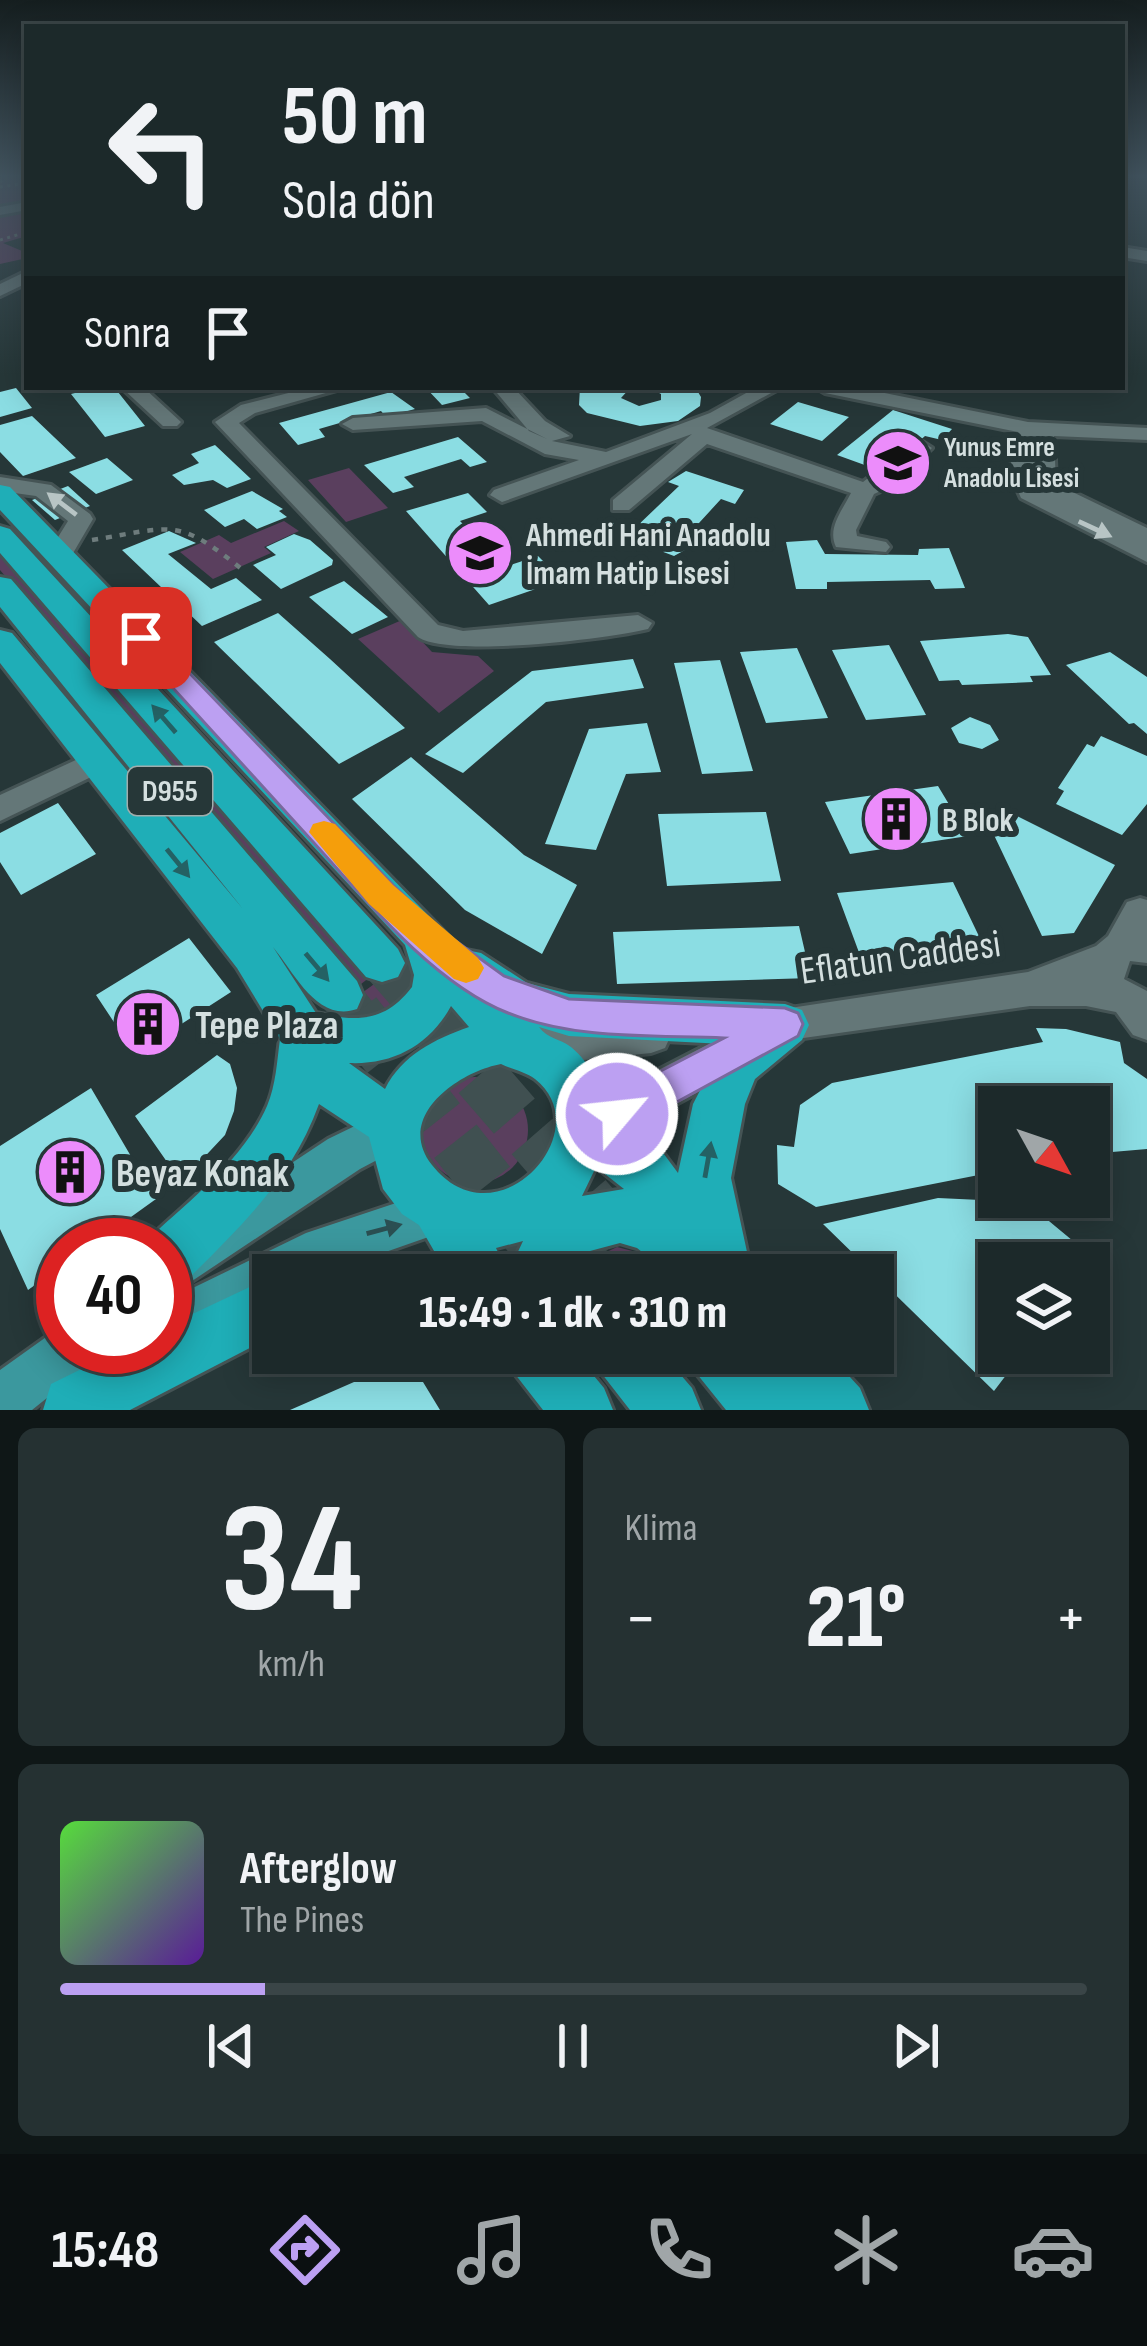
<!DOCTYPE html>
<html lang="tr">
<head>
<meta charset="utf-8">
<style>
  body { margin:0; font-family:"Sofia Sans Condensed",sans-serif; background:#253132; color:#f1f3f6; height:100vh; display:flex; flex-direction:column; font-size:45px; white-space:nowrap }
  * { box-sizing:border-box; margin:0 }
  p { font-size:39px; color:#a0a6a8 }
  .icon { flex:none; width:66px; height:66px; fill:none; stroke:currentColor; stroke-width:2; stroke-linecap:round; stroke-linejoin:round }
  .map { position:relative; height:1410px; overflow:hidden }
  .sheet { display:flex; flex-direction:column; gap:18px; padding:18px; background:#0f1717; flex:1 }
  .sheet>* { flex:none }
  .guide { position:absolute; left:24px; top:24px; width:1101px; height:366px; border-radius:0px; box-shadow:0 6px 30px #0003,0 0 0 3px #3a4547; background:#1c292a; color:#f1f3f6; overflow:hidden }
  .needle { width:78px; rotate:130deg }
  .controls { position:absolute; left:978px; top:1086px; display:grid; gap:24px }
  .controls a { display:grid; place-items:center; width:132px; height:132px; border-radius:0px; background:#1c292a; box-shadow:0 6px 30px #0003,0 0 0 3px #3a4547; font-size:60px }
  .speed { position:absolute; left:36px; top:1218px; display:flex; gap:24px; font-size:60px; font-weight:700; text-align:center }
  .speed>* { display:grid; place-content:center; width:156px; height:156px; border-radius:50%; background:#1c292a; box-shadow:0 6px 30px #0003,0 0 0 3px #3a4547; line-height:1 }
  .speed .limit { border:18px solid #d22; background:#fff; color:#111 }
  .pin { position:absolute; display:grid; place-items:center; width:102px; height:102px; color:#fff; margin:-51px; border-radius:24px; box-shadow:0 6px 18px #0006 }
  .me { position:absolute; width:132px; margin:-66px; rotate:62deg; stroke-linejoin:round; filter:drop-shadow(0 0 9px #0008) }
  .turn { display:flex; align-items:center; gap:42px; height:252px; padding:0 60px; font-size:54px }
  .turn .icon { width:156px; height:156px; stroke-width:2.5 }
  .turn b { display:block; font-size:84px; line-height:102px }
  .then { display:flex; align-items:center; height:114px; padding:0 60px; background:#0003; gap:24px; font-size:45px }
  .big { font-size:90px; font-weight:800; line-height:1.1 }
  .sheet .tile { flex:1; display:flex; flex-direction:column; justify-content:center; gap:18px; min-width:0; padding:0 42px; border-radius:18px; background:#253132 }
  .sheet .dial { align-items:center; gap:0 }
  .dial b { font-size:156px; line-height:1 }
  .song { display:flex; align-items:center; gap:36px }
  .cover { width:144px; height:144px; border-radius:18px; background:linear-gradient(135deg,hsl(110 70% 55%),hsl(270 70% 35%)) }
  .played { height:12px; border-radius:6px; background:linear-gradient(90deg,#bca0f2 20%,#3a4547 20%) }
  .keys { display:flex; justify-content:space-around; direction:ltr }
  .heat { display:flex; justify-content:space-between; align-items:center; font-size:66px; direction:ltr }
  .sheet .tiles { flex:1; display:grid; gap:18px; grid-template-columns:1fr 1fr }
  .tile:last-child { grid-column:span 2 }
  .trip { position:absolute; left:252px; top:1254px; width:642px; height:120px; border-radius:0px; background:#1c292a; box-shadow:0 6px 30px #0003,0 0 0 3px #3a4547; font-weight:800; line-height:120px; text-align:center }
  .menu { display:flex; height:192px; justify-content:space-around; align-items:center; background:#0b1011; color:#a0a6a8 }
  .menu .icon { width:84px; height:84px }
  .menu .current { color:#bca0f2 }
  .menu b { font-size:54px; color:#f1f3f6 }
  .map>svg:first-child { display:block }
  .green { fill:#5a3f5e }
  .building { fill:#8bdde3 }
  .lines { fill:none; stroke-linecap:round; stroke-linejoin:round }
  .highway-tunnel-far1 { stroke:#405051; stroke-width:42; stroke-dasharray:42 21; stroke-linecap:butt }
  .highway-tunnel { stroke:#405051; stroke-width:54; stroke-dasharray:54 27; stroke-linecap:butt }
  .minor-casing { stroke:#455455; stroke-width:6 }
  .major-casing { stroke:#455455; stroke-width:6 }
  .highway-casing { stroke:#455455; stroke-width:6 }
  .path-far1 { stroke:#6e7c7d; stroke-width:3; stroke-dasharray:3 4.5; stroke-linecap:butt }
  .path { stroke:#6e7c7d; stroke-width:4.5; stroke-dasharray:6 8; stroke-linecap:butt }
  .minor { fill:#647778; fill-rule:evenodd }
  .major { fill:#3b989e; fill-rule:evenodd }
  .highway { fill:#1faeb7; fill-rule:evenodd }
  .oneway { fill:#b8c5c5 }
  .oneway2 { fill:#246164 }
  .oneway3 { fill:#2b4f52 }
  .route { fill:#bca0f2; stroke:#7a689d; stroke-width:3 }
  .slow { fill:#f59e0b }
  .labels { text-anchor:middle; stroke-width:12; stroke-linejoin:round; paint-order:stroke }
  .far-poi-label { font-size:27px; font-weight:bold; fill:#d4dfdf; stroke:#263738; text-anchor:start }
  .shield { fill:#263738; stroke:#a0adad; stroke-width:3 }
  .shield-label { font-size:30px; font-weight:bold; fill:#d4dfdf }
  .poi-label { font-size:33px; font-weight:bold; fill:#d4dfdf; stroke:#263738; text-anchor:start }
  .near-street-label { font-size:39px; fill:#d4dfdf; stroke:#263738 }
  .near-poi-label { font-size:39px; font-weight:bold; fill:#d4dfdf; stroke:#263738; text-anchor:start }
</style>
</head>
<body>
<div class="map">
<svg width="1147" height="1410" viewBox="0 0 1147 1410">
  <rect width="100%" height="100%" fill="#263738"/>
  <!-- green -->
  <path class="green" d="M 0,178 L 27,178 L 27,236 L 3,243 L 27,253 L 27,258 L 0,264 Z
    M 349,468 L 388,508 L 346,522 L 308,480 Z
    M 284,521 L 299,531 L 264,547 L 271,553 L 213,579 L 180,552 L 219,535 L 231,543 Z
    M 0,553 L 370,977 L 356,988 L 0,570 Z
    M 402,620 L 432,652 L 478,656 L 494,671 L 439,713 L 358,639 Z
    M 414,955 L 421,967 L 405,1011 L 348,1024 L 333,1014 Z
    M422 1130a53 53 0 1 1 106 0a53 53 0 1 1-106 0Z
    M 617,1247 L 644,1254 L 667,1267 L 659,1275 L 576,1275 L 586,1262 Z"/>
  <!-- building -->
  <path class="building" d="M 99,387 L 114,387 L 145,426 L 105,437 L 71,394 Z
    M 425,387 L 476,387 L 476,389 L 464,392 L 470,398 L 442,405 Z
    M 580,387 L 631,387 L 621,398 L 639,406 L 661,400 L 661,394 L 648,387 L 695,387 L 701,397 L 700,406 L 678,421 L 640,426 L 587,413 L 579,405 Z
    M 16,388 L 32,408 L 0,417 L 0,392 Z
    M 391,392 L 415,409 L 386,417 L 381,411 L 319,429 L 325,437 L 298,445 L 279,423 Z
    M 798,402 L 849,417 L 822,441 L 770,424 Z
    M 893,410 L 952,429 L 942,440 L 925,436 L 884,472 L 837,455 Z
    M 32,416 L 76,458 L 23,476 L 0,452 L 0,425 Z
    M 458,437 L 487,462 L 470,467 L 461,459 L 404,477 L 414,487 L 393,493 L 364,465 Z
    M 215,445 L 251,479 L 227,488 L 213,480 L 184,485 L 172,475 L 199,463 L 191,454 Z
    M 107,458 L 133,480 L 96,494 L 69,472 Z
    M 686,471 L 744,490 L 735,504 L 721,499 L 688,535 L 676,539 L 691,545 L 685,550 L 674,556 L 605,530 L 616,521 L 635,528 L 679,486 L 668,482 Z
    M 68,486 L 90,506 L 55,520 L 32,500 Z
    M 252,491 L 283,509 L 279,511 L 287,517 L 257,529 L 244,519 L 225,527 L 204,510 Z
    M 468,493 L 487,512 L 460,521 L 504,567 L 538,556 L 562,580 L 489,605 L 406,511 Z
    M 169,531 L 196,543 L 168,554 L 211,589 L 236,578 L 262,600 L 202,626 L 122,550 Z
    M 294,534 L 310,540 L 333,560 L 332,565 L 281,589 L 253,565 L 276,555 L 266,547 Z
    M 817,540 L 825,554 L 918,555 L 919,549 L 949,548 L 965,588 L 935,589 L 930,580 L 827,582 L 827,589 L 796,589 L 786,542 Z
    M 344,581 L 388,617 L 352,634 L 309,597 Z
    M 278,613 L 330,659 L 405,728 L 339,764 L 214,642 Z
    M 1008,634 L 1028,637 L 1051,675 L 1030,676 L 1033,682 L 962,685 L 959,680 L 939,681 L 920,641 Z
    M 889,645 L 926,715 L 866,720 L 832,650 Z
    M 797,648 L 828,718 L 766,723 L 740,652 Z
    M 1110,652 L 1147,677 L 1147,734 L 1134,723 L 1129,724 L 1066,665 Z
    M 633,659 L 644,688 L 546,702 L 463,773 L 425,754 L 532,671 Z
    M 720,660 L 753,771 L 702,774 L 674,663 Z
    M 970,717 L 990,725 L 999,740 L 982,749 L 959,743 L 951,728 Z
    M 647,723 L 661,772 L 626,774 L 596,850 L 545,844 L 589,729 Z
    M 1101,736 L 1147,756 L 1147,804 L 1122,835 L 1056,804 L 1064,791 L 1058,788 L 1087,744 L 1094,747 Z
    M 411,757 L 524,855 L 577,885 L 542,954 L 465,910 L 352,799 Z
    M 938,786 L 968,836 L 850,854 L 825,802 Z
    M 58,803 L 96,854 L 21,895 L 0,862 L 0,833 Z
    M 766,812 L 781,881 L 667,886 L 658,814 Z
    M 984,814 L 1013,814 L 1115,865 L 1074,933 L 1042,936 Z
    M 953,882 L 987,953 L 864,966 L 837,893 Z
    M 799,926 L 811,978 L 617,984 L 613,932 Z
    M 189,938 L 231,992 L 135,1054 L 96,995 Z
    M 1036,1028 L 1066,1029 L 1120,1042 L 1124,1063 L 1147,1079 L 1147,1149 L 1089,1154 L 1089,1107 L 999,1107 L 999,1171 L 816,1207 L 778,1184 L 777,1145 L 794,1147 L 800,1105 L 832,1083 L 1043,1042 Z
    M 217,1055 L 230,1064 L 237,1088 L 234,1111 L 225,1135 L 181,1182 L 135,1116 Z
    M 91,1088 L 156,1199 L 92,1245 L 63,1245 L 63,1265 L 28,1290 L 0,1229 L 0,1146 Z
    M 938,1198 L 1026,1202 L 1096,1260 L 1089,1269 L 1089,1263 L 999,1263 L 999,1353 L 1023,1353 L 994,1391 L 823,1224 Z
    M 354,1382 L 423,1382 L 440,1410 L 290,1410 Z"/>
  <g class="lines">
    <!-- highway-tunnel-far1 -->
    <path class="highway-tunnel-far1" d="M 382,963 L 429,1017
      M 340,995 L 358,1017"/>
    <!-- highway-tunnel -->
    <path class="highway-tunnel" d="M 355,1014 L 561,1275
      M 426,1014 L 652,1275"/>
    <defs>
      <path id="minor" d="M 27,202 L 27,210 L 0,215 L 0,207 Z
        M 1122,247 L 1147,251 L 1147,261 L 1122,257 Z
        M 27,271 L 27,283 L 0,296 L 0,284 Z
        M 121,387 L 143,387 L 181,422 L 177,426 L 163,426 Z
        M 312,387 L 347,387 L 255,413 L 239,423 L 438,625 L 463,631 L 638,615 L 652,623 L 648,629 C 607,639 449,658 418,637 L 215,422 L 241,405 Z
        M 492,387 L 513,387 L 545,421 L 570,436 L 552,441 L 606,452 L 710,413 L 757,387 L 782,387 L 707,428 L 863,482 L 913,443 L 921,441 L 932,448 L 889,487 L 874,494 L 856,530 L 857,536 L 886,542 L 890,547 L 886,552 L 836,547 C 827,528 842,511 851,493 L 707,444 L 629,510 L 613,510 L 613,500 L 692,434 L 502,502 L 490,495 L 494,490 L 579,460 L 545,454 L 482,421 L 353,430 L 342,424 L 353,418 L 486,408 L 547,439 L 529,431 Z
        M 815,387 L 855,387 L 1028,422 L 1147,428 L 1147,440 L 1054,436 L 1056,484 L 1147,528 L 1147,562 L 1021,498 L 1008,469 L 1019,446 L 1018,432 L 825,393 Z
        M 0,477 L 51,485 L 90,514 L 93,519 L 69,560 L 60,563 L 47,555 L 68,521 L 36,496 L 0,491 Z
        M 78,759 L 89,762 L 94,770 L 89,778 L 0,821 L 0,795 Z
        M 1140,898 L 1147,900 L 1147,963 L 1130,961 L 1124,979 L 1147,991 L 1147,1040 L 1133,1035 L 1116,1012 L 1086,1006 L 1030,1006 L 768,1043 L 762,1057 L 599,1146 L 584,1152 L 569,1146 L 562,1131 L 569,1116 L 734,1031 L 751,1027 L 757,1013 L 1028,972 L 1096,946 L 1108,936 L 1127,902 Z
        M 651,1017 L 665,1022 L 671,1035 L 665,1048 L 651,1053 L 526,1066 L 512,1060 L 506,1047 L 512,1034 L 526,1028 Z"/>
      <path id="major" d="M 398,1105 L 413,1111 L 420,1126 L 413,1141 L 360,1169 L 165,1299 L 165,1247 L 328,1139 Z
        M 441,1188 L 457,1195 L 464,1211 L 457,1227 L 320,1275 L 273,1275 L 273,1299 L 165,1357 L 147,1350 L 165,1347 L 166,1301 L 306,1233 Z
        M 63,1325 L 63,1347 L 95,1347 L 88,1365 L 32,1410 L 0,1410 L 0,1370 Z"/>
      <path id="highway" d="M 0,485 L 10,487 L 461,949 L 481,953 L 527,983 L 569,994 L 785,1004 L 802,1010 L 809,1025 L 802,1040 L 755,1079 L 745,1104 L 731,1178 L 752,1275 L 671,1275 L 637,1248 L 620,1243 L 590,1251 L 568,1275 L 448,1275 L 419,1225 L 402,1214 L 383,1189 L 369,1137 L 319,1104 C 292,1179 240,1227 185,1282 L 165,1290 L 165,1245 L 145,1242 C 187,1202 243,1161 267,1106 C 276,1085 277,1061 280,1039 L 237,968 L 0,663 L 0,630 L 12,633 L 243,909 L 0,607 L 0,577 L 11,579 L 357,981 L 363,995 L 357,1009 C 318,1023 295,974 273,947 L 316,1013 C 358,1022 385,1022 412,987 L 414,975 L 405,945 L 0,510 ZM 451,1006 L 469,1027 C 435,1039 402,1055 385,1089 L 349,1063 C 393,1065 430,1045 451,1006 ZM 539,1027 L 569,1036 L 724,1044 L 693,1104 L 678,1173 L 655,1142 L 605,1115 C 602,1090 591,1063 571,1047 C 559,1038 548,1039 539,1027 ZM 501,1064 C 511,1069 526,1072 535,1079 C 601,1131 496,1246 432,1165 C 394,1117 458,1072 501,1064 ZM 596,1167 L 624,1189 L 582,1196 ZM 523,1241 L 508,1273 L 496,1248 Z
        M 0,526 L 10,529 L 398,949 L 405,963 L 398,977 L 382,982 L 366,977 L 0,553 Z
        M 273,1276 L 273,1336 L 130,1410 L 43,1410 L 51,1384 L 126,1347 L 165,1347 L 165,1327 Z
        M 506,1353 L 575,1353 L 604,1388 L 613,1410 L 543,1410 L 515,1374 Z
        M 593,1353 L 662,1353 L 692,1388 L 701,1410 L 630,1410 L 602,1374 Z
        M 688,1353 L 828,1353 L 860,1388 L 869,1410 L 726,1410 L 697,1374 Z"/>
    </defs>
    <!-- minor casing -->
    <use href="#minor" class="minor-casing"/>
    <!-- major casing -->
    <use href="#major" class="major-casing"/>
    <!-- highway casing -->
    <use href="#highway" class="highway-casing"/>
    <!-- path-far1 -->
    <path class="path-far1" d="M 0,182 L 7,178
      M 0,187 L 27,183
      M 0,240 L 27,232"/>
    <!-- path -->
    <path class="path" d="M 92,540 C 173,527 177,516 244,571"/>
    <!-- minor -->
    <use href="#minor" class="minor"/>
    <!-- major -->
    <use href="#major" class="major"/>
    <!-- highway -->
    <use href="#highway" class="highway"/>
  </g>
  <!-- one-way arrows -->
  <defs><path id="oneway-solid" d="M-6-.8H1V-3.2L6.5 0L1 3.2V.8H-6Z" transform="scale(3)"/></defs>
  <g class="oneway">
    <use href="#oneway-solid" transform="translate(62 504) rotate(-143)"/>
    <use href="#oneway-solid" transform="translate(1095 529) rotate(25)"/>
  </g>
  <g class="oneway2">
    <use href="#oneway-solid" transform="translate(164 719) rotate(-131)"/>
    <use href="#oneway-solid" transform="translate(178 863) rotate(51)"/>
    <use href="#oneway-solid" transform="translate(317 967) rotate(50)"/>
    <use href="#oneway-solid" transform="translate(708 1160) rotate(-80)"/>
  </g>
  <use class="oneway3" href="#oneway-solid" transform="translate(384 1229) rotate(-15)"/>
  <!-- sky -->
  <linearGradient id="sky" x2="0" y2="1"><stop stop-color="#151e1f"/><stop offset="0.47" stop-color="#41535e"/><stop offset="1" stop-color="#41535e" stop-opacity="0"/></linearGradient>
  <rect width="1147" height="375" fill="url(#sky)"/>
  <!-- route -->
  <path class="route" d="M 141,630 L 150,632 L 393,885 L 438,928 L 504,976 L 569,999 L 785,1008 L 798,1013 L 803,1024 L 798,1036 L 631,1127 L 617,1133 L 603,1127 L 598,1114 L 603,1101 L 724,1038 C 652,1035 575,1040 508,1013 C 431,983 359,892 304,832 C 247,769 189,706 132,643 L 128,638 Z"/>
  <!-- slow -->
  <path class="slow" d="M 324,821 L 335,824 L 393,885 L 478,958 L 484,968 L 478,979 L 466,983 L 454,979 L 369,904 L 309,832 L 313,824 Z"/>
  <!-- icons -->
  <defs>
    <symbol id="school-disc" viewBox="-11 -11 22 22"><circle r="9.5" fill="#ec8cfb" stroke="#263738"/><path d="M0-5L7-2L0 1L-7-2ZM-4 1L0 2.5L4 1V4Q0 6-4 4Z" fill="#111"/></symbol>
    <symbol id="building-disc" viewBox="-11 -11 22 22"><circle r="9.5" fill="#ec8cfb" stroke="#263738"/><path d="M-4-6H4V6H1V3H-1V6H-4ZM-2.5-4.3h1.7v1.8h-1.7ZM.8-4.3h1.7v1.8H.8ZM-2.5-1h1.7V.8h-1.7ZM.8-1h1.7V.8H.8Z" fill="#111"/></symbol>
  </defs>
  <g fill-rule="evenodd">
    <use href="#school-disc" x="860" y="425" width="76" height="76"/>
    <use href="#school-disc" x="442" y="515" width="76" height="76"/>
    <use href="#building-disc" x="858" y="781" width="76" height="76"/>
    <use href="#building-disc" x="110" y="986" width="76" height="76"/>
    <use href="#building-disc" x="32" y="1134" width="76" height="76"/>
  </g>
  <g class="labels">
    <!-- far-poi labels -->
    <g class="far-poi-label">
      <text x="944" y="456">Yunus Emre<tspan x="944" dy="31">Anadolu Lisesi</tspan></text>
    </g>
    <!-- shield labels -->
    <rect class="shield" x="128" y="767" width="84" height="48" rx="9"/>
    <g class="shield-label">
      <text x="170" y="801">D955</text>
    </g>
    <!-- poi labels -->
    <g class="poi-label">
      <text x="526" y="546">Ahmedi Hani Anadolu<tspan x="526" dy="38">İmam Hatip Lisesi</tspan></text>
      <text x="942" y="831">B Blok</text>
    </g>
    <!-- near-street labels -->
    <g class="near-street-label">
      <text transform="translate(900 956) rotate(-8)" y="14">Eflatun Caddesi</text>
    </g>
    <!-- near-poi labels -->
    <g class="near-poi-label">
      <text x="195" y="1038">Tepe Plaza</text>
      <text x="116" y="1186">Beyaz Konak</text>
    </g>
  </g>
</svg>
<div class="controls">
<a><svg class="needle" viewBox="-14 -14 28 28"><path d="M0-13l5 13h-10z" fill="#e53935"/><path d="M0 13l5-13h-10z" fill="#a0a6a8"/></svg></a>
<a><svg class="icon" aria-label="layers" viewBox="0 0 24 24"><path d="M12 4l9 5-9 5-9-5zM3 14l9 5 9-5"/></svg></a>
</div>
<div class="speed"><div class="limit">40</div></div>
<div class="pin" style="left:141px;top:638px;background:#d93025"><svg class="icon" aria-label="arrive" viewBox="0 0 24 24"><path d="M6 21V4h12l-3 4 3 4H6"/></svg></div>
<svg class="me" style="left:617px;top:1114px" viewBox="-20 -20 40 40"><circle r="17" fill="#bca0f2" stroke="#fff" stroke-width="3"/><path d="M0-11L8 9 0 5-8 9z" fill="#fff"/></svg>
<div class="trip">15:49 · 1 dk · 310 m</div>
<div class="guide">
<div class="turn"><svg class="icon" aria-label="left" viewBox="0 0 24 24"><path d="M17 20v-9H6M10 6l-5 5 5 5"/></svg><div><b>50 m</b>Sola dön</div></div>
<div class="then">Sonra<svg class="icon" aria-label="arrive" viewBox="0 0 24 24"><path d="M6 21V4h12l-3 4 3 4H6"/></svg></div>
</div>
</div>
<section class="sheet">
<div class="tiles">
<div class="tile dial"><b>34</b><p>km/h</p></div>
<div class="tile"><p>Klima</p>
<div class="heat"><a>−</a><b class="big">21°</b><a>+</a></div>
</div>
<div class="tile">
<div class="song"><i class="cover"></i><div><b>Afterglow</b><p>The Pines</p></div></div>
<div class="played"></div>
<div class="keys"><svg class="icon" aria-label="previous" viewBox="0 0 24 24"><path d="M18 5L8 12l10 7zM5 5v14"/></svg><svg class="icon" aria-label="pause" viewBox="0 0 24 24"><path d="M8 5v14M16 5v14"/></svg><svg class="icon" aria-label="next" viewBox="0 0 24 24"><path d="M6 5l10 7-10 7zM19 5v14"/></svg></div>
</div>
</div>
</section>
<nav class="menu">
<b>15:48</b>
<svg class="icon current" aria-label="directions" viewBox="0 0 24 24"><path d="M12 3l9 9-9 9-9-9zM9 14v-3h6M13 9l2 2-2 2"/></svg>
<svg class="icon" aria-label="music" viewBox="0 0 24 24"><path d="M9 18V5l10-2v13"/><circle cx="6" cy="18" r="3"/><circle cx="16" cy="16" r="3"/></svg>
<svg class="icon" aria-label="phone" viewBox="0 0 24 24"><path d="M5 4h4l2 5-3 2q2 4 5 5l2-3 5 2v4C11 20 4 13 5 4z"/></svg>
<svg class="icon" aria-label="climate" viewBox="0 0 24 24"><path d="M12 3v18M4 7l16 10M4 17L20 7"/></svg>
<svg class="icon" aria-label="car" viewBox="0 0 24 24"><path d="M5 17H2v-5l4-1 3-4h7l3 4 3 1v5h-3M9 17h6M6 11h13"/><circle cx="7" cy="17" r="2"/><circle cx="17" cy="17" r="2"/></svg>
</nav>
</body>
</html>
